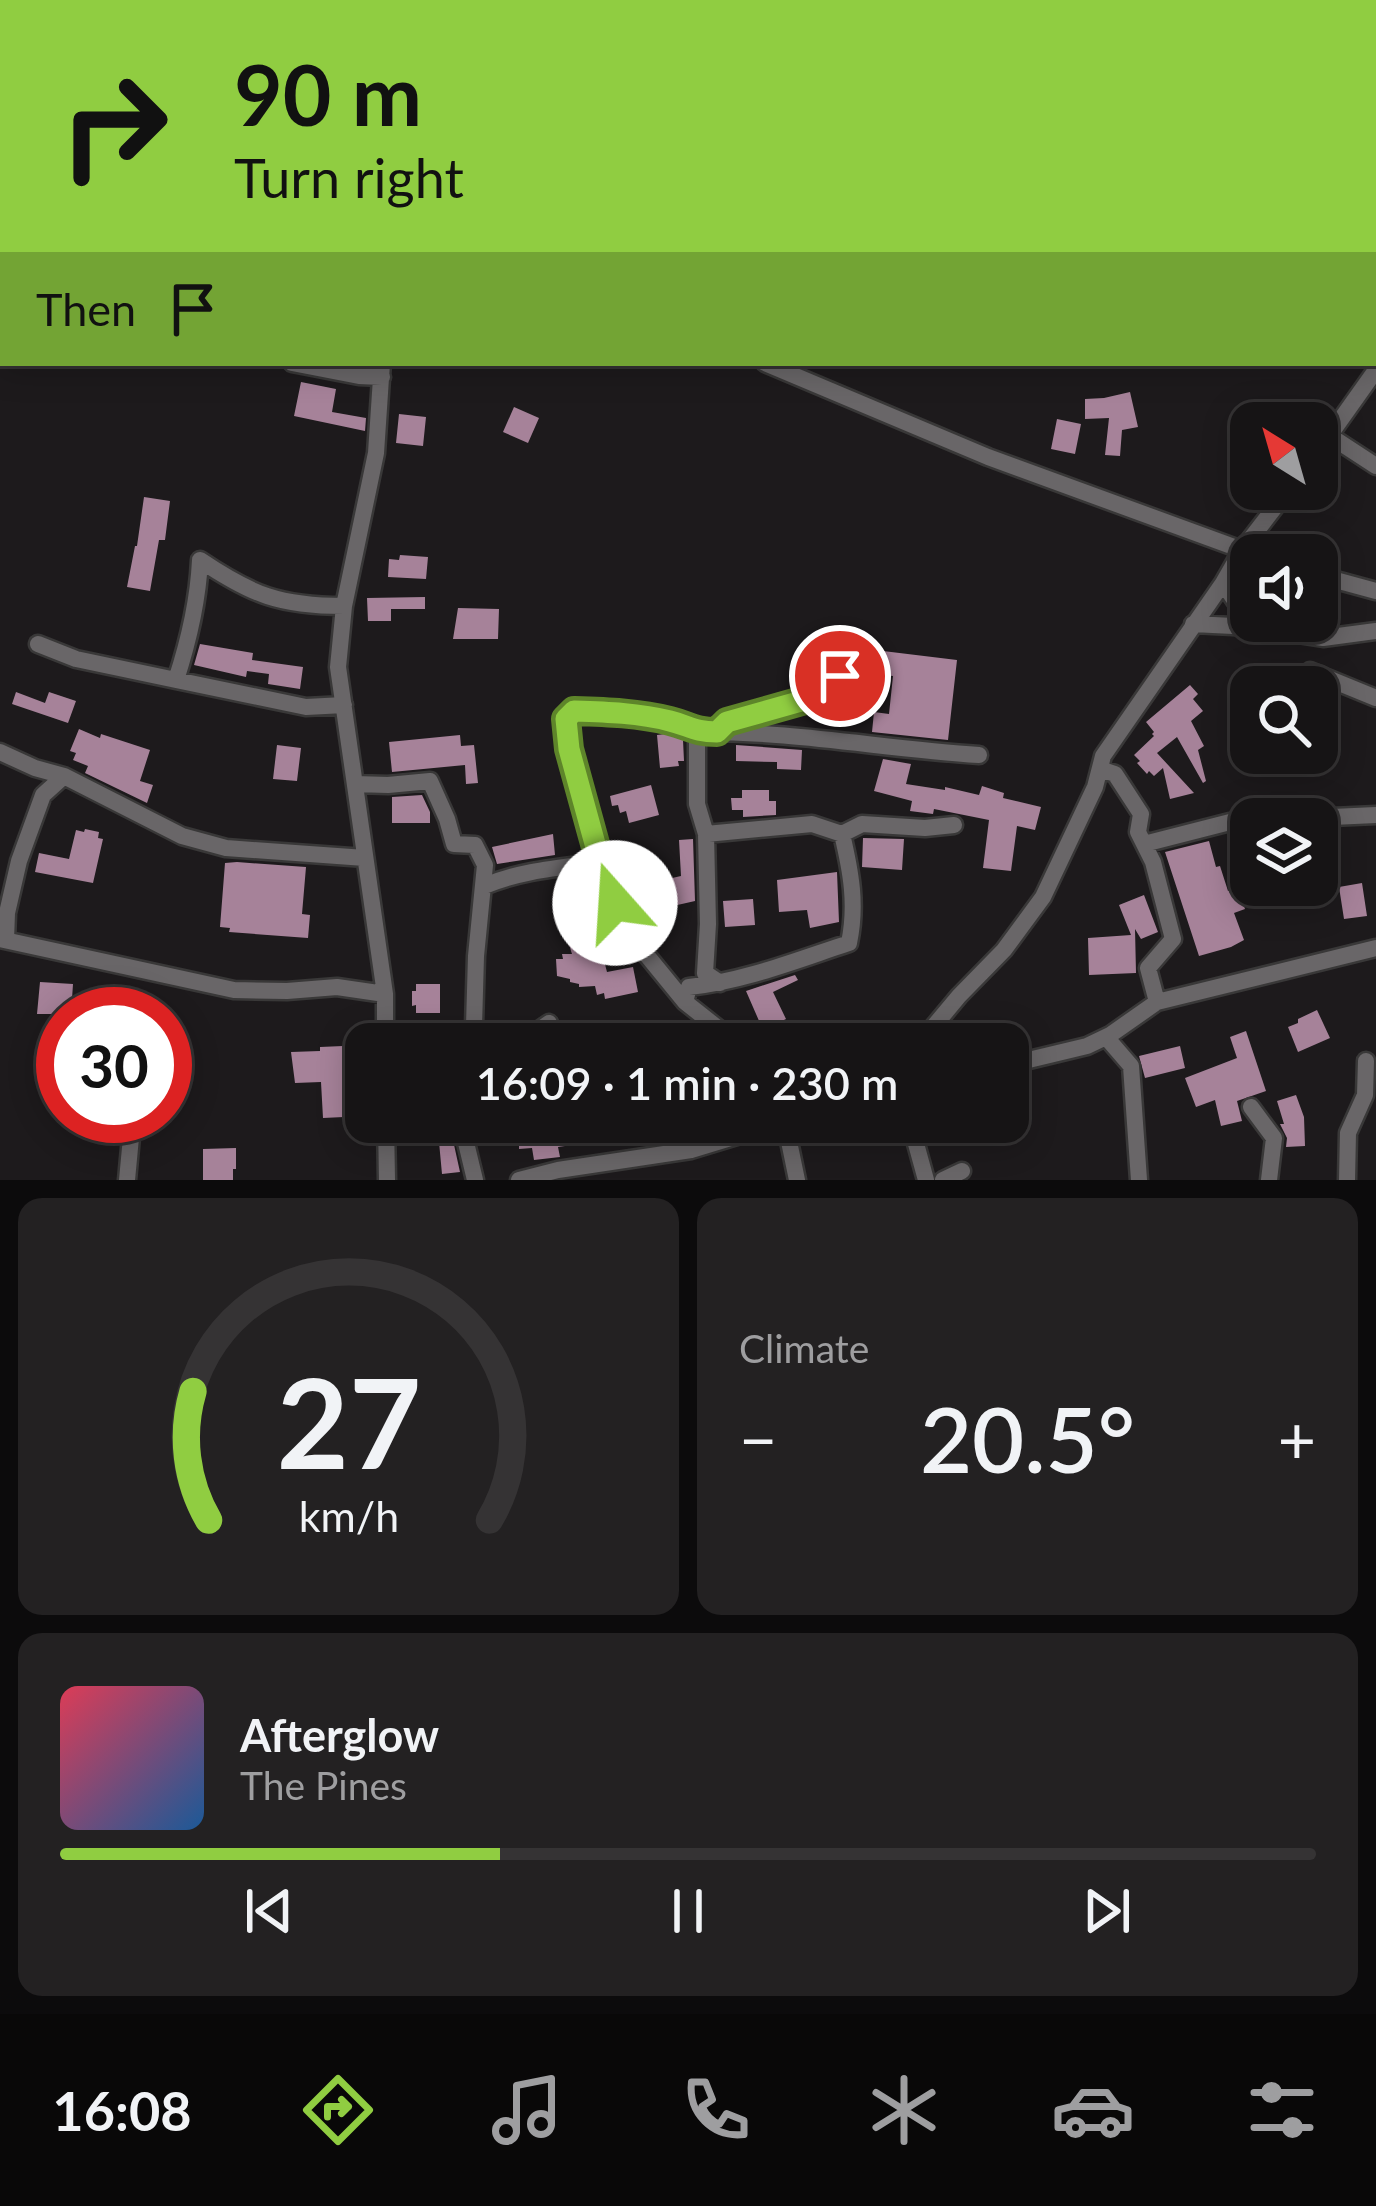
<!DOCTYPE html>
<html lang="en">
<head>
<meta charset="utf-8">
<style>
  body { margin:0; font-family:Lato,sans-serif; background:#232122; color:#f1f3f6; height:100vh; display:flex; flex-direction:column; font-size:45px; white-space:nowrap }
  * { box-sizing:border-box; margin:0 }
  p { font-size:39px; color:#9e9ea0 }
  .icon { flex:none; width:66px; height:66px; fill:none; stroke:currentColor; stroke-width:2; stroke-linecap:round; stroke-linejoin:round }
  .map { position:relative; height:1180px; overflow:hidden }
  .side { display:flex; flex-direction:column; gap:18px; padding:18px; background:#0c0b0c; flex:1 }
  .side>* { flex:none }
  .guide { position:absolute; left:0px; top:0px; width:1377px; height:366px; box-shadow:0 6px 30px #0003,0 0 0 3px #353334; background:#90cd41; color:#111; overflow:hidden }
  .needle { width:78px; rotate:323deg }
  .fabs { position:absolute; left:1230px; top:402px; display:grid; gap:24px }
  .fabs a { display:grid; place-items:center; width:108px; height:108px; border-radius:24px; background:#161415; box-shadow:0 6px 30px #0003,0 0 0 3px #353334; font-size:60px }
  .speed { position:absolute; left:36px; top:987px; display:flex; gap:24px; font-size:60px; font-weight:700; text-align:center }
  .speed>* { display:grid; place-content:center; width:156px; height:156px; border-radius:50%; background:#161415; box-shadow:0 6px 30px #0003,0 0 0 3px #353334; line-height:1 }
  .speed .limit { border:18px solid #d22; background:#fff; color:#111 }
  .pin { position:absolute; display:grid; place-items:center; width:102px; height:102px; color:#fff; margin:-51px; border:6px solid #fff; border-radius:50%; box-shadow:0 3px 12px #0007 }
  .me { position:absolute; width:132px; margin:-66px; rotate:341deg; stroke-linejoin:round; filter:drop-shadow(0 0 9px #0008) }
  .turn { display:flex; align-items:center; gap:42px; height:252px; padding:0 36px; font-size:54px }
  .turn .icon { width:156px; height:156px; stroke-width:2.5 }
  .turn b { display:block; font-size:84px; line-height:102px }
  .then { display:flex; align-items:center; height:114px; padding:0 36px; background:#0003; gap:24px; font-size:45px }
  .big { font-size:90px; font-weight:600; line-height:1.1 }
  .side .widget { flex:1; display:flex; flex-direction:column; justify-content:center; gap:18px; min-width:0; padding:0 42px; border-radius:24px; background:#232122 }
  .side .dial { align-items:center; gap:0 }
  .dial svg { height:312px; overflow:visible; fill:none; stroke:#353334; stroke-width:7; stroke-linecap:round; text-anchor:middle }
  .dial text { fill:#f1f3f6; stroke:none }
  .song { display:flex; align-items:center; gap:36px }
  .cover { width:144px; height:144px; border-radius:18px; background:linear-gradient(135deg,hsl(350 70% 55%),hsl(210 70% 35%)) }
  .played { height:12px; border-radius:6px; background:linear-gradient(90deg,#90cd41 35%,#353334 35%) }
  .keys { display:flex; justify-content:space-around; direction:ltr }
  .heat { display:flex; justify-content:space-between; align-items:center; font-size:66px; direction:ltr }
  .side .tiles { flex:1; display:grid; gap:18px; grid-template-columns:1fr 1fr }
  .widget:last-child { grid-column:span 2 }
  .trip { position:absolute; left:345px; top:1023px; width:684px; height:120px; border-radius:24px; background:#161415; box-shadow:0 6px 30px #0003,0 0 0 3px #353334; font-weight:600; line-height:120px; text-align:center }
  .tabs { display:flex; height:192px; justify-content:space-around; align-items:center; background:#090808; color:#9e9ea0 }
  .tabs .icon { width:84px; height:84px }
  .tabs .on { color:#90cd41 }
  .tabs b { font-size:54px; color:#f1f3f6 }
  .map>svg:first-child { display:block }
  .building { fill:#a68299 }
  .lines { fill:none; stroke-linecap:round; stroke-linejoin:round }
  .minor-casing { stroke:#393838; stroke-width:21 }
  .minor { stroke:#696668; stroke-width:16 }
  .route-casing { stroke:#5e852a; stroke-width:30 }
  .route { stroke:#90cd41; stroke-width:21 }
</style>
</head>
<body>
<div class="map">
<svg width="1376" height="1180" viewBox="0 0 1376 1180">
  <rect width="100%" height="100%" fill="#1d1a1c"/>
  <!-- building -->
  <path class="building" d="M 301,382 L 336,389 L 332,412 L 366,418 L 365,431 L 294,416 Z
    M 1130,392 L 1138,427 L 1122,430 L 1120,456 L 1105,455 L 1109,418 L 1085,419 L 1085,399 L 1104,398 Z
    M 514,407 L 539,418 L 528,443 L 503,432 Z
    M 399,414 L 426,417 L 423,446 L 396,443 Z
    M 1057,419 L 1081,424 L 1075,454 L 1051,449 Z
    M 144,497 L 170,501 L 165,540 L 159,540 L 150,591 L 127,587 L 135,546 L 137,546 Z
    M 400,555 L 428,557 L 426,579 L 388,577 L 389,559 L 399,560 Z
    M 425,597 L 425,609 L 391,609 L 391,621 L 368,621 L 367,598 Z
    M 458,608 L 499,609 L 498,639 L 453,639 Z
    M 200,644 L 253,653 L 252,660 L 303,667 L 300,689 L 268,684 L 269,674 L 247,671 L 246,677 L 194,665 Z
    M 883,651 L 957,660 L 948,740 L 872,732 L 874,712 L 889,714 L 893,676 L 881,675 Z
    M 1190,685 L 1198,694 L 1193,699 L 1203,711 L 1191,721 L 1204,746 L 1198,750 L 1206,781 L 1203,783 L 1177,737 L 1157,753 L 1194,793 L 1170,799 L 1163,768 L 1154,776 L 1149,771 L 1147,774 L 1137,763 L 1140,761 L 1134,755 L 1154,736 L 1152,734 L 1154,732 L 1146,722 Z
    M 16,692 L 45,703 L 49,692 L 76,701 L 68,723 L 12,704 Z
    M 79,729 L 100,738 L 101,734 L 150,750 L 140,781 L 153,785 L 147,803 L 85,773 L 88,766 L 73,760 L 76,753 L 70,751 Z
    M 665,734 L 683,740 L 684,761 L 678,761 L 679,766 L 660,768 L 657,735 Z
    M 460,735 L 461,746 L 474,745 L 478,783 L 466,784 L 465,765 L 392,772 L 389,742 Z
    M 277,745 L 301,748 L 297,781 L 273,779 Z
    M 736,745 L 802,750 L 801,770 L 777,769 L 777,762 L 736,761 Z
    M 883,759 L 911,764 L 906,784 L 945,790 L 945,787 L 979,795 L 982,786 L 1004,793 L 1003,798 L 1041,807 L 1035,830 L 1017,826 L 1011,871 L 983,868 L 989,820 L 934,809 L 933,814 L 910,811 L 912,801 L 874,791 Z
    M 651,785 L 659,815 L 629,823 L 626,811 L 620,813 L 618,805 L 612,806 L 610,796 Z
    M 742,790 L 769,790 L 769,801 L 776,801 L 776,815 L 743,817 L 743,810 L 732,810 L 731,798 L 742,798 Z
    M 422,795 L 430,812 L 430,823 L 392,823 L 392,797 Z
    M 85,829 L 99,832 L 98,838 L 103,839 L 93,883 L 35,872 L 39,853 L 69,859 L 76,830 L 84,832 Z
    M 553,834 L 555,855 L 497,864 L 492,847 Z
    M 863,838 L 904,839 L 902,870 L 862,867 Z
    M 693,839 L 695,901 L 651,911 L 653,916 L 641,920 L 623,889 L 681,876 L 679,840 Z
    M 1209,841 L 1216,867 L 1220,866 L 1228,891 L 1237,887 L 1245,909 L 1234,913 L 1244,940 L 1231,947 L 1199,956 L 1165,852 Z
    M 237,862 L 306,867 L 302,914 L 310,915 L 308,938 L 229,932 L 230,928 L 220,927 L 225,863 Z
    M 837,872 L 839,922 L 810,928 L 807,910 L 779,912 L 777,880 Z
    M 1362,883 L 1367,916 L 1344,919 L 1339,887 Z
    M 1144,895 L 1158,932 L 1141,939 L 1135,929 L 1136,973 L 1089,975 L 1088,938 L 1131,935 L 1119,905 Z
    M 753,899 L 755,925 L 725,927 L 723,901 Z
    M 595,926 L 607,972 L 633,967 L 638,992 L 605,999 L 604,993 L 597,995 L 595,986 L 579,987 L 579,984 L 570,982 L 570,979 L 557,976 L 556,959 L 563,959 L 562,954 L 572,954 L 566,935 Z
    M 795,975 L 798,980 L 773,992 L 786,1019 L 763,1030 L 746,991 Z
    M 40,982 L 73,984 L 71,1014 L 37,1014 Z
    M 416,984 L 440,984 L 440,1013 L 416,1013 L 416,1005 L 412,1006 L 412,991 L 416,991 Z
    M 1317,1010 L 1330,1038 L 1298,1052 L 1288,1027 L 1298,1023 L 1298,1019 Z
    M 1246,1031 L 1266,1091 L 1237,1101 L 1242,1121 L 1221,1126 L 1215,1100 L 1196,1107 L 1185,1078 L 1237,1058 L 1230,1037 Z
    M 366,1045 L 366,1084 L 342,1085 L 344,1117 L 323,1118 L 321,1082 L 295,1083 L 291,1052 L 320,1051 L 320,1047 Z
    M 1180,1046 L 1185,1068 L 1145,1078 L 1139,1056 Z
    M 1296,1095 L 1304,1117 L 1305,1146 L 1286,1147 L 1287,1138 L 1280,1124 L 1284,1124 L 1277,1101 Z
    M 399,1122 L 449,1122 L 460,1172 L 442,1174 L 439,1142 L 399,1144 Z
    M 474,1122 L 565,1122 L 567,1132 L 563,1133 L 565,1146 L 558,1147 L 560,1157 L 534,1160 L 532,1148 L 519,1149 L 519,1142 L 487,1145 L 487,1141 L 479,1142 Z
    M 236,1148 L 236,1169 L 233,1169 L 233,1180 L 203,1180 L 203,1149 Z"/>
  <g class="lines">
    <defs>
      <path id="minor" d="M 220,0 L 223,3
        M 107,3 L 108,0
        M 299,3 L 307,0
        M 1374,43 L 1376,42
        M 0,61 L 3,62
        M 0,281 L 3,283
        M 292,363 L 359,376 L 382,377
        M 382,363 L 376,453 L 344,606 L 338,667 L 385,994 L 385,1044
        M 765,363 L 988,457 L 1256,555
        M 1330,436 L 1376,466
        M 1317,453 L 1376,370
        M 1317,575 L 1376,591
        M 1223,583 L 1253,627
        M 1193,624 L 1253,627 L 1323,638 L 1376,631
        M 38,644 L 76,659 L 176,680 C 189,640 198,603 200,560 C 252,595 280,606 344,606
        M 1310,671 L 1376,698
        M 176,680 L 306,707 L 344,705
        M 717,731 L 727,722 L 805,700 L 840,676
        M 697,732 C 792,731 885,749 979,755
        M 0,752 L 35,768 L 64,776 L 182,836 L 226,848 L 365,858
        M 355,784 L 388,785 L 430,781 L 447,819 L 454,844 L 475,845 L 485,865 L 476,956 L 474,1026 L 471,1042
        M 1289,819 L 1376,815
        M 1144,844 L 1230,822 L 1251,821
        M 594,863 L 597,851 L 569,749 L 566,719 L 574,711 C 616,713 658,715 697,732 L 697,804 L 706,834
        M 484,886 C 520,871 556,868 594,863 L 645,953 L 685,1002 L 738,1044
        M 0,939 L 234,990 L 287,991 L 337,987 L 385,994
        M 6,940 L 7,913 L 19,861 L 43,795 L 64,776
        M 720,983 L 705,973 L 708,924 L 706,834 L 812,824 L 842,834
        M 685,1002 L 689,987 C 745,981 797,960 849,943 C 857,905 851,872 842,834 L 862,824 L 925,828 L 954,825
        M 1157,1002 L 1376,948
        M 1106,1037 L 1131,1066 L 1139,1180
        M 519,1044 L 549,1023
        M 919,1044 L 959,996 L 1004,950 L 1043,897 L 1095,787 L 1103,756 L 1223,583 L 1242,550 L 1289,489
        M 165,1046 L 174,1032
        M 1008,1065 L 1087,1046 L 1110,1035 L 1157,1002 L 1148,968 L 1173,939 L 1153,862 L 1138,832 L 1141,814 L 1115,774 L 1100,769
        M 1251,1107 L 1274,1138 L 1269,1180
        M 386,1122 L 387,1180
        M 461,1122 L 475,1180
        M 785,1122 L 797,1180
        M 910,1122 L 926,1180
        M 127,1180 L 133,1116
        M 519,1180 L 558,1170 L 691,1150 L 783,1122
        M 943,1180 L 962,1171
        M 1347,1180 L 1348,1133 L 1365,1095 L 1366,1061"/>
    </defs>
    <!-- minor casing -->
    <use href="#minor" class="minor-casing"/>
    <!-- minor -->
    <use href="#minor" class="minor"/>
  </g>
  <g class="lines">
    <defs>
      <path id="route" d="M 615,903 L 594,863 L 597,851 L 569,749 L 566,719 L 574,711 C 606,712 639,713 670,721 C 690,726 694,732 717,732 L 727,722 L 805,700 L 840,676"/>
    </defs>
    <!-- route casing -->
    <use href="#route" class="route-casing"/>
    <!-- route -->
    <use href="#route" class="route"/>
  </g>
</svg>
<div class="fabs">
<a><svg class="needle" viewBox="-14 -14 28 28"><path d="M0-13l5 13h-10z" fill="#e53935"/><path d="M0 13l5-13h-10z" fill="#9e9ea0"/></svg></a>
<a><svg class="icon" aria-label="sound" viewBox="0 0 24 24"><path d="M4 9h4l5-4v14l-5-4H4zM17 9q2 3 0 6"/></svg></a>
<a><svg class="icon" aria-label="search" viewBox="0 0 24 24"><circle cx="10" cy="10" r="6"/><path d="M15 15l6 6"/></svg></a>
<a><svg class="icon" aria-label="layers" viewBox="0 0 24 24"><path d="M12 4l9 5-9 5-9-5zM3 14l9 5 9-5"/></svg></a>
</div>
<div class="speed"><div class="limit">30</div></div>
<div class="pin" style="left:840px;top:676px;background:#d93025"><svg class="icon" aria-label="arrive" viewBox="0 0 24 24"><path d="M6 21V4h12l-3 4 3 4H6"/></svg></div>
<svg class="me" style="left:615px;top:903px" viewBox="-20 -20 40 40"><circle r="19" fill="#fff"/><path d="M0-13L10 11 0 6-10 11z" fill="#90cd41"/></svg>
<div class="trip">16:09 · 1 min · 230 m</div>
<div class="guide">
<div class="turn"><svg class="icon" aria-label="right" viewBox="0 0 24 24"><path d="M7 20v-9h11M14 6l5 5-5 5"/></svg><div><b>90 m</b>Turn right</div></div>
<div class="then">Then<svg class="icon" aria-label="arrive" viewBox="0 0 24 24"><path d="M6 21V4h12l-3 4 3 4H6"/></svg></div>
</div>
</div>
<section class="side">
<div class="tiles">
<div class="widget dial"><svg viewBox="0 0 100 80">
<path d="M14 69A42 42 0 1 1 86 69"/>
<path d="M14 69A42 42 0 0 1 10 36" stroke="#90cd41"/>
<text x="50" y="56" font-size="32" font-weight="700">27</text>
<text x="50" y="72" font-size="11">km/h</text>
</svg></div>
<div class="widget"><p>Climate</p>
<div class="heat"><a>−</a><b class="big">20.5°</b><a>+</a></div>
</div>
<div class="widget">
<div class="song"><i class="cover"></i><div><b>Afterglow</b><p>The Pines</p></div></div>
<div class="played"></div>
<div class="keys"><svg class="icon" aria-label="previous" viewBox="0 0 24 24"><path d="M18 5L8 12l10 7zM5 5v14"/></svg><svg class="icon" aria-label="pause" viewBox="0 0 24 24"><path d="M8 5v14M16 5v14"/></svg><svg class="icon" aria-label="next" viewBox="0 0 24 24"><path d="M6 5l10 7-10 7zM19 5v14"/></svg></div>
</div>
</div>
</section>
<nav class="tabs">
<b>16:08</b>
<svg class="icon on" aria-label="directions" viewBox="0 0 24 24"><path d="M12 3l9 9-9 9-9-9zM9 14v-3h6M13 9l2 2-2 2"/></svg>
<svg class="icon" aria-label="music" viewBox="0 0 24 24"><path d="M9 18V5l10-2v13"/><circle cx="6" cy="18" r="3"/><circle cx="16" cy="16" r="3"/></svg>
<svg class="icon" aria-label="phone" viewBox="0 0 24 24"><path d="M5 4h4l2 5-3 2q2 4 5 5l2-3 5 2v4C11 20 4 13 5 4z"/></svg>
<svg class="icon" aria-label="climate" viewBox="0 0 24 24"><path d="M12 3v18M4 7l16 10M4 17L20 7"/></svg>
<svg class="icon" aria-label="car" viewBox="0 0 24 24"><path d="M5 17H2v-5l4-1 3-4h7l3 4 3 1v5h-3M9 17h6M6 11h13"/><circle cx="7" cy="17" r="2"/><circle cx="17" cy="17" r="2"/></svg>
<svg class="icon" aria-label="filters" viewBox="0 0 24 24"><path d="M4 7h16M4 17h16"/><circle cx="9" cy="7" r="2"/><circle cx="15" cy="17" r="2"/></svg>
</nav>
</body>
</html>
